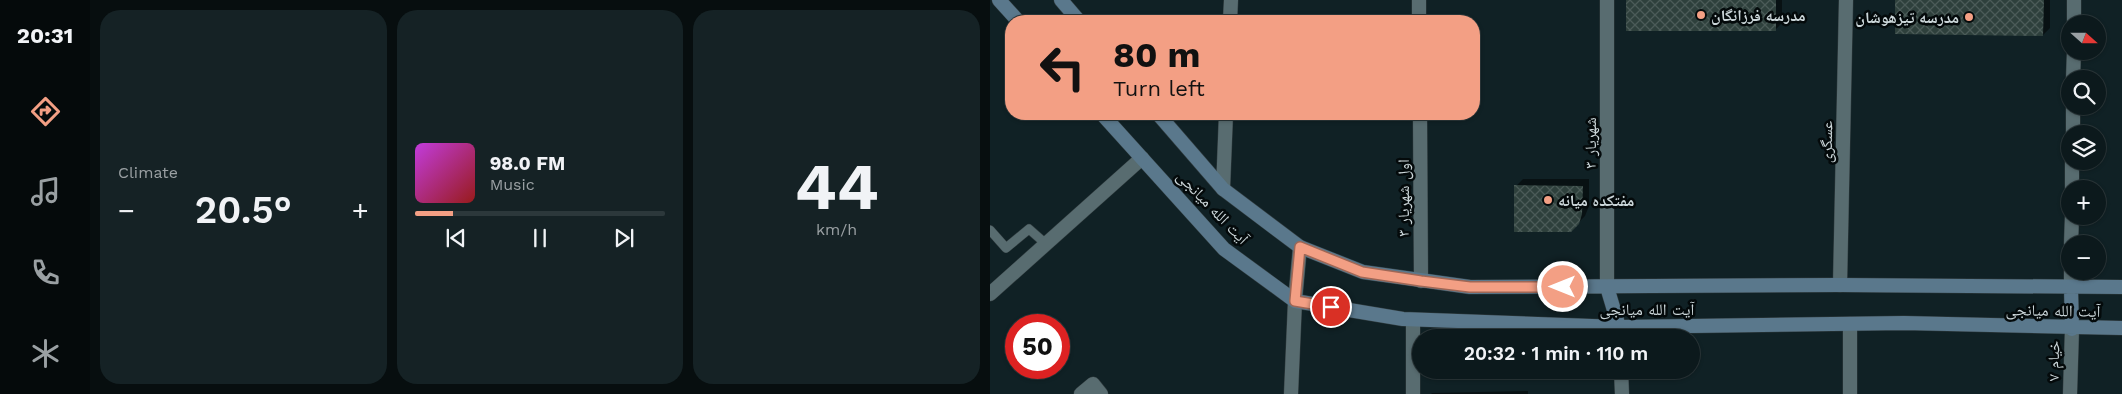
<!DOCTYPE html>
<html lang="en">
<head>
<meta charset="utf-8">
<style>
  body { margin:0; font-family:"Work Sans","Noto Naskh Arabic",sans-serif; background:#152225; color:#f1f3f6; height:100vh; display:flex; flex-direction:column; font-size:19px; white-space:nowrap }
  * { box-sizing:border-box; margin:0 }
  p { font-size:16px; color:#9aa0a3 }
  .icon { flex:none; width:28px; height:28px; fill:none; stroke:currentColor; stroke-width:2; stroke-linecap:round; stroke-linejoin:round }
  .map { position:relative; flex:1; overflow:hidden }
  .side { display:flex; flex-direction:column; gap:10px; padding:10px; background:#070e0f; width:900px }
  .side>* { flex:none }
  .guide { position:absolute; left:15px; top:15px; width:475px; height:105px; border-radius:20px; box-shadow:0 1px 4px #0004,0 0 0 1px #2c383b; background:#f39f84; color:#111; overflow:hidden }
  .needle { width:32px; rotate:111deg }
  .controls { position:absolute; left:1071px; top:15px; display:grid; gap:10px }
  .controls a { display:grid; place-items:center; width:45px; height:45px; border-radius:50%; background:#0c191c; box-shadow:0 1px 4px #0004,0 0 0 1px #2c383b; font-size:25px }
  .speed { position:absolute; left:15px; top:314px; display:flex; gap:10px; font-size:25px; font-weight:700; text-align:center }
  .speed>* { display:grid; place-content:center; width:65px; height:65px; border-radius:50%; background:#0c191c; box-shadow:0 1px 4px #0004,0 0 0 1px #2c383b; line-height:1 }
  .speed .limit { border:8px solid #d22; background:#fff; color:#111 }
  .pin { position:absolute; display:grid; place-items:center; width:42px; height:42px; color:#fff; margin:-21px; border:2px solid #fff; border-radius:50%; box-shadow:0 1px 5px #0007 }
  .me { position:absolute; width:55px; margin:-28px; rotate:270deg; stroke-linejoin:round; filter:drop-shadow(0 0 4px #0008) }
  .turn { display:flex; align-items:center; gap:18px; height:105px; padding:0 25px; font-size:22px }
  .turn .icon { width:65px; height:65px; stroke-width:2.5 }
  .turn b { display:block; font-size:35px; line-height:42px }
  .big { font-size:38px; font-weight:600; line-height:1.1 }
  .side .tile { flex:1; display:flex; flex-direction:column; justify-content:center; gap:8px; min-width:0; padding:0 18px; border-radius:20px; background:#152225 }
  .side .dial { align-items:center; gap:0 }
  .dial b { font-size:65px; line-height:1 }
  .song { display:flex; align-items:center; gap:15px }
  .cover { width:60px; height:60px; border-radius:8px; background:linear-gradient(135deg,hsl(290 70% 55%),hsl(0 70% 35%)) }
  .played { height:5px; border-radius:2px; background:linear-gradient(90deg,#f39f84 15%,#2c383b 15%) }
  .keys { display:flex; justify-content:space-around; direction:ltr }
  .heat { display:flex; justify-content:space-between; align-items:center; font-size:28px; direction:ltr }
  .side .tiles { flex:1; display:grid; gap:10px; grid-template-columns:repeat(3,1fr) }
  .trip { position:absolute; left:422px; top:329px; width:288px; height:50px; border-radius:25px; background:#0c191c; box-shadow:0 1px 4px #0004,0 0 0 1px #2c383b; font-weight:600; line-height:50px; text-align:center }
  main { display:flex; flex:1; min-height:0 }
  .dock { display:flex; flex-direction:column; width:90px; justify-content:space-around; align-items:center; background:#050a0b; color:#9aa0a3 }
  .dock .icon { width:35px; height:35px }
  .dock .active { color:#f39f84 }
  .dock b { font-size:22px; color:#f1f3f6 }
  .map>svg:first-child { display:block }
  .shadow { fill:#0007 }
  .building { fill:url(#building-cross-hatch) }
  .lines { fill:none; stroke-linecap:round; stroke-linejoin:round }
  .service-casing { stroke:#313c3f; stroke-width:10 }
  .minor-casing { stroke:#313c3f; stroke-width:15 }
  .tertiary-casing { stroke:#313c3f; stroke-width:15 }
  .secondary-casing { stroke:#313c3f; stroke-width:15 }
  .service { stroke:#586c70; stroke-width:9 }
  .minor { stroke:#586c70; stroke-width:14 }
  .tertiary { stroke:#586c70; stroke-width:14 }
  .secondary { stroke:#5a788c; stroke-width:14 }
  .route-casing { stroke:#9e6756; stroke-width:12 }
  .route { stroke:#f39f84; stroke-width:9 }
  .poi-dot { fill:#f39f84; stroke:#040a0b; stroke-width:2 }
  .labels { text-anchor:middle; stroke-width:5; stroke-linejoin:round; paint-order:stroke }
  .poi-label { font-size:16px; font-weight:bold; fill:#cbd6d9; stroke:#040a0b; text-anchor:start }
  .street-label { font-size:16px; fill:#cbd6d9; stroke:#040a0b }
</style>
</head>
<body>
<main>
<nav class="dock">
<b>20:31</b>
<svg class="icon active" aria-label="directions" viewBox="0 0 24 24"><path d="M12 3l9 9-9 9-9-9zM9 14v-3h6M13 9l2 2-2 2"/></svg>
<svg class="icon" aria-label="music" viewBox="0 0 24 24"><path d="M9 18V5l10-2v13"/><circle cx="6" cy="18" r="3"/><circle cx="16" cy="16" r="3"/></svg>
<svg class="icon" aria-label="phone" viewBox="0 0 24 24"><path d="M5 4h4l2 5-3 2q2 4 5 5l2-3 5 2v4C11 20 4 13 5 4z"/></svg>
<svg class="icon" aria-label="climate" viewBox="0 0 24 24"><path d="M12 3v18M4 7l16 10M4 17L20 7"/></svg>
</nav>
<section class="side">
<div class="tiles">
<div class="tile"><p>Climate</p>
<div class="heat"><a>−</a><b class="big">20.5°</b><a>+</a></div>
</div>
<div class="tile">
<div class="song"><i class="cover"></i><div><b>98.0 FM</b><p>Music</p></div></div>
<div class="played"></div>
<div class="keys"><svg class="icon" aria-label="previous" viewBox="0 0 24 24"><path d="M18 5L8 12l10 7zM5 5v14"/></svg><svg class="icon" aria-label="pause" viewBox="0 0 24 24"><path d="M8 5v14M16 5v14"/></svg><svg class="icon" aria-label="next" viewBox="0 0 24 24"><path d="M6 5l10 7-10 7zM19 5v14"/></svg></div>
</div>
<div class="tile dial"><b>44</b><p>km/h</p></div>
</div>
</section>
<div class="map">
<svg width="1132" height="394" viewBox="0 0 1132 394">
  <defs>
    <pattern id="building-cross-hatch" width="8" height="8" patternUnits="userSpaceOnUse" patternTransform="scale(1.25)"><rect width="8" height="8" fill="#2e403c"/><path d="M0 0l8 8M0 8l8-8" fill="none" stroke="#4b5b58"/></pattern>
  </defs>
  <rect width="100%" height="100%" fill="#102125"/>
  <!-- shadow -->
  <path class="shadow" d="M 637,0 L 792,0 L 792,23 L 785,30 Z
    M 907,0 L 1060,0 L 1060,28 L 1053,35 Z
    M 533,179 L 599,179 L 599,206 L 595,216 L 580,231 L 526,186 Z
    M 538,391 L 538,394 L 441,394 L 442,393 Z"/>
  <!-- building -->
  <path class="building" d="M 636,0 L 786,0 L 786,31 L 636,31 Z
    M 905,0 L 1054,0 L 1053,36 L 905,34 Z
    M 524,185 L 593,186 L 592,214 L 589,224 L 581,232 L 524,232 Z"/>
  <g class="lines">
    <defs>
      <path id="service" d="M 0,230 L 16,248 L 39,229 L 56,244"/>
      <path id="minor" d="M 429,0 L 429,21
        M 617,0 L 617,287
        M 240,21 L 241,0
        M 1084,24 L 1084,0
        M 1083,79 L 1084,51
        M 430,114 L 431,281
        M 1083,134 L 1083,106
        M 233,189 L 236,114
        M 1082,189 L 1082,161
        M 1081,244 L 1082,216
        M 850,285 L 856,0
        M 1081,288 L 1081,271
        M 0,294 L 152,158
        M 629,327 L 629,338
        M 631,370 L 632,394
        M 91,394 L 103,384 L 111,394
        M 423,394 L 423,320
        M 860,394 L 860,324
        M 1080,394 L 1082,329"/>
      <path id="tertiary" d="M 301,394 L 305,301 L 310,247"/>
      <path id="secondary" d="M 9,0 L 28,21
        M 71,0 L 89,21
        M 112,114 L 234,249 L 305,301 L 413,319 L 629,327 L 914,323 L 1132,328
        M 168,114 L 233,189 L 310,247 L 373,272 L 480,287 L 850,285 L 1132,287
        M 617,287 L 629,327
        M 1081,288 L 1082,329"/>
    </defs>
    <!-- service casing -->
    <use href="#service" class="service-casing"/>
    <!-- minor casing -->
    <use href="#minor" class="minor-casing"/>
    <!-- tertiary casing -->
    <use href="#tertiary" class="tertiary-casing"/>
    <!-- secondary casing -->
    <use href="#secondary" class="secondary-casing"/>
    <!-- service -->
    <use href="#service" class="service"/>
    <!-- minor -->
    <use href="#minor" class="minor"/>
    <!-- tertiary -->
    <use href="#tertiary" class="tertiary"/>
    <!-- secondary -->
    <use href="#secondary" class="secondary"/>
  </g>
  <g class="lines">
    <defs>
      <path id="route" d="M 341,307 L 305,301 L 310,247 L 372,272 L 431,281 L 480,287 L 573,287"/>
    </defs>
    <!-- route casing -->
    <use href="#route" class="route-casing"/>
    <!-- route -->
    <use href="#route" class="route"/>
  </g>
  <!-- markers -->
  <g class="poi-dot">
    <circle cx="711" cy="15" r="5"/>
    <circle cx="979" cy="17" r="5"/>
    <circle cx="558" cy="200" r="5"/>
  </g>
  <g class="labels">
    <!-- poi labels -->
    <g class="poi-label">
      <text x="721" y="21">مدرسه فرزانگان</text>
      <text x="969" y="23" text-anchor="end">مدرسه تیزهوشان</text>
      <text x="568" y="206">مفتکده میانه</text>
    </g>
    <!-- street labels -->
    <g class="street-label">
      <text transform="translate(836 142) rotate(-89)" y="6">عسگری</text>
      <text transform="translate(600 143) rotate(-90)" y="6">شهریار ۳</text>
      <text transform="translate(413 198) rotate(-90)" y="6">اول شهریار ۳</text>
      <text transform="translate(223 207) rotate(46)" y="6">آیت الله میانجی</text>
      <text x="657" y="315">آیت الله میانجی</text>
      <text transform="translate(1063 310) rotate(1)" y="6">آیت الله میانجی</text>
      <text transform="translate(1063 361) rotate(-89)" y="6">خیام ۷</text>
    </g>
  </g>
</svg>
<div class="controls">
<a><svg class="needle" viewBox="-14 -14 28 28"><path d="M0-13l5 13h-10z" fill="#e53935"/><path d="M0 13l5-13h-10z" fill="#9aa0a3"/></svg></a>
<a><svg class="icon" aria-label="search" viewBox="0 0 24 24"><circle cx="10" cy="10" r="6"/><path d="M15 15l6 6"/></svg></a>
<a><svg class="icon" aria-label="layers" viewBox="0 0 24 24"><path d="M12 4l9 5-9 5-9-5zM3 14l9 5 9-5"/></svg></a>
<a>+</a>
<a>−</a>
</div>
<div class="speed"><div class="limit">50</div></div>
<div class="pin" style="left:341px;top:307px;background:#d93025"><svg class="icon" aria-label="arrive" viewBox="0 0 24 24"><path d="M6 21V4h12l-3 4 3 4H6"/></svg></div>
<svg class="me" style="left:573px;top:287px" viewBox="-20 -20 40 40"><circle r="17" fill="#f39f84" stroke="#fff" stroke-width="3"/><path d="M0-11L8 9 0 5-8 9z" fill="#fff"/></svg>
<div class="trip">20:32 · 1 min · 110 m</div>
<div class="guide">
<div class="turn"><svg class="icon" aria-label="left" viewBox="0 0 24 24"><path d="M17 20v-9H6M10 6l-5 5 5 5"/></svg><div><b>80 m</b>Turn left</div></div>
</div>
</div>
</main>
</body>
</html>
